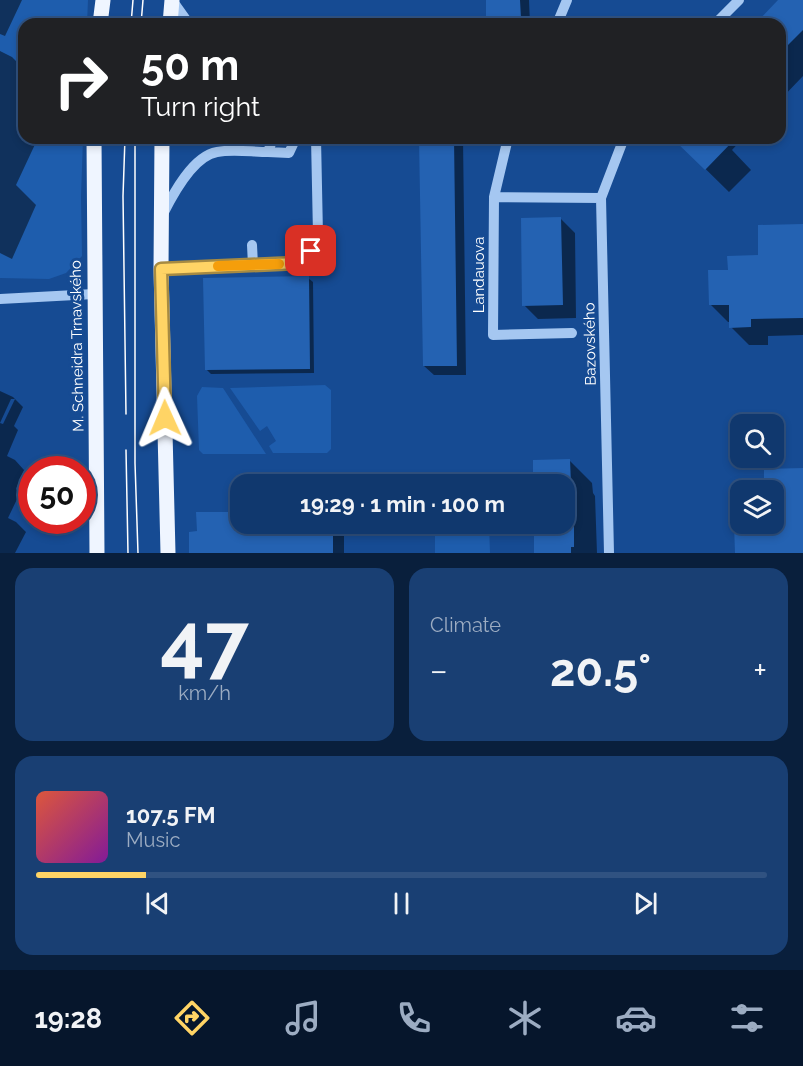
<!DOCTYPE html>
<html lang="en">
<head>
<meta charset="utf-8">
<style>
  body { margin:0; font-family:Raleway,sans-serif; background:#193f73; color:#f1f3f6; height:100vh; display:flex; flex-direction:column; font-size:22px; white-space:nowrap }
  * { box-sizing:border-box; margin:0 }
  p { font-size:20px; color:#9cacc2 }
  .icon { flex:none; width:33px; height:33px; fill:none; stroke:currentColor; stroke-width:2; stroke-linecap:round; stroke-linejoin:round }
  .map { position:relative; height:553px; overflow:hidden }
  .sheet { display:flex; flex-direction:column; gap:15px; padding:15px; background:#091f3c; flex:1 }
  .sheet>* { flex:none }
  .guide { position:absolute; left:18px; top:18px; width:768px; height:126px; border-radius:18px; box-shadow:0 3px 9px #0003,0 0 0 2px #305281; background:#202124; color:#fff; overflow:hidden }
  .tools { position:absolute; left:730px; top:414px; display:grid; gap:12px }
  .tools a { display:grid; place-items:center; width:54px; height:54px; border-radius:12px; background:#10386e; box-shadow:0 3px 9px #0003,0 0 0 2px #305281; font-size:30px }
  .speed { position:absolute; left:18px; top:456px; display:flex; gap:12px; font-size:30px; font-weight:700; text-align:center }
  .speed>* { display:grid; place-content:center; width:78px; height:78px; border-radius:50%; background:#10386e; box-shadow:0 3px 9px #0003,0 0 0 2px #305281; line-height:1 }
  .speed .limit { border:9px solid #d22; background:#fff; color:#111 }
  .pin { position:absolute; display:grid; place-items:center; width:51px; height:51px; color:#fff; margin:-26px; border-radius:12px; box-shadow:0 3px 9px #0006 }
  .me { position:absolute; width:66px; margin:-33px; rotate:359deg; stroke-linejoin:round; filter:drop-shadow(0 0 4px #0008) }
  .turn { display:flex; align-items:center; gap:21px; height:126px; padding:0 24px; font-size:27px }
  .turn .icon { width:78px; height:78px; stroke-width:2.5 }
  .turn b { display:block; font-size:42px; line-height:51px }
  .big { font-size:45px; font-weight:700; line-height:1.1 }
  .sheet .tile { flex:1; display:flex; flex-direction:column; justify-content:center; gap:9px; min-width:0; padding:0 21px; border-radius:18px; background:#193f73 }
  .sheet .dial { align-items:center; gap:0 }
  .dial b { font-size:78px; line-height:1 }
  .song { display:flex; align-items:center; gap:18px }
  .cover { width:72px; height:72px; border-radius:9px; background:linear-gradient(135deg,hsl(10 70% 55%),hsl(290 70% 35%)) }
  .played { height:6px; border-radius:3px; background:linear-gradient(90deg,#ffd465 15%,#305281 15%) }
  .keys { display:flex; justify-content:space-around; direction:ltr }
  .heat { display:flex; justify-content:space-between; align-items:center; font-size:33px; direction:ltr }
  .sheet .tiles { flex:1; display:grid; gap:15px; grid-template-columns:1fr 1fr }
  .tile:last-child { grid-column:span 2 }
  .trip { position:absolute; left:230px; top:474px; width:345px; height:60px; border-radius:18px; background:#10386e; box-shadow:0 3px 9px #0003,0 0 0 2px #305281; font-weight:700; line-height:60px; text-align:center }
  .tab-bar { display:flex; height:96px; justify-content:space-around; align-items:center; background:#06162c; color:#9cacc2 }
  .tab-bar .icon { width:42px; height:42px }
  .tab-bar .active { color:#ffd465 }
  .tab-bar b { font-size:27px; color:#f1f3f6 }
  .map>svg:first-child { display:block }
  .green { fill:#1e5dad }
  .shadow { fill:#0007 }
  .building { fill:#2462b2 }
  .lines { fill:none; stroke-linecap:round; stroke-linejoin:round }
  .minor { stroke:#a5c7f1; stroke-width:10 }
  .major { stroke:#eff5ff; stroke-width:15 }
  .tram { stroke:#fff; stroke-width:1.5 }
  .route-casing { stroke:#a68a42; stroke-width:15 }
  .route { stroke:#ffd465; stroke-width:10 }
  .slow { stroke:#f59e0b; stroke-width:10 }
  .labels { text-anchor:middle; stroke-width:6; stroke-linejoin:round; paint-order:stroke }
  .street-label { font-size:15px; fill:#fff; stroke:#164b93 }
</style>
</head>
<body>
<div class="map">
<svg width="803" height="553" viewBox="0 0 803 553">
  <rect width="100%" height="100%" fill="#164b93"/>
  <!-- green -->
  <path class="green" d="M 0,0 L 88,0 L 87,24 L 24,24 L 24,138 L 83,138 L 81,197 L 82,256 L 66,273 L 49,279 L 0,278 Z
    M 325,385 L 331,390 L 331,449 L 327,453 L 273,453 L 269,446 L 276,441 L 267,426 L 260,431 L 230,388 Z
    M 202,387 L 223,388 L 266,454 L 203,454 L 199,450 L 197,396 Z
    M 435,524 L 489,524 L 490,553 L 435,553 Z"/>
  <!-- shadow -->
  <path class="shadow" d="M 0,0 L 22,0 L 5,36 L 0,34 Z
    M 488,0 L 529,0 L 530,24 L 465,24 L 465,20 L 490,20 L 488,18 Z
    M 781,0 L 803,0 L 803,76 L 780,100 L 780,24 L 757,24 Z
    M 0,51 L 12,57 L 24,69 L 24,104 L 18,117 L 24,123 L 24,138 L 38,138 L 16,185 L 36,205 L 12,259 L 0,253 Z
    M 197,138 L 272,138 L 270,141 L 201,142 Z
    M 420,138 L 463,138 L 466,375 L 434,375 L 424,366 Z
    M 674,138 L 743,138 L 732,150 L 751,170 L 729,192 Z
    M 561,219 L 575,233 L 576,318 L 538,319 L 524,305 Z
    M 803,226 L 803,335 L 768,336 L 768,345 L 749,345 L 731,327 L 731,322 L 728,322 L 710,304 L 729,272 L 760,257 Z
    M 308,278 L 313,282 L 314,373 L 211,374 L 206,369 Z
    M 0,391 L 13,397 L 23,407 L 14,426 L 18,430 L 7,456 L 15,460 L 24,470 L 16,489 L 20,493 L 8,518 L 16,522 L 26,532 L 15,553 L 0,553 L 0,423 L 3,424 L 15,399 L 11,399 L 0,423 Z
    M 569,460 L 592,483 L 593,493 L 595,496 L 597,553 L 536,553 L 535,524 L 564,524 L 564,484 L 535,484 L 535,461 Z
    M 765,470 L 803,470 L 803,553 L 736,553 L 736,505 L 741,505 L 741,524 L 774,524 L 774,490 L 765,490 Z
    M 240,513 L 240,524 L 344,524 L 344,553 L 191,553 L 198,533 Z"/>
  <!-- building -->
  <path class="building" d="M 486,0 L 520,0 L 521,18 L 486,18 Z
    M 778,0 L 803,0 L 803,30 L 780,53 L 780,24 L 755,24 Z
    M 419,138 L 454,138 L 457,366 L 423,366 Z
    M 672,138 L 736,138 L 705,170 Z
    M 561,217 L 563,305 L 522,306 L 521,218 Z
    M 803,224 L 803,318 L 751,319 L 751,327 L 729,328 L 729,305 L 709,305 L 708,270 L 728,270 L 727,256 L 758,255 L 758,225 Z
    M 309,276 L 310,369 L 205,370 L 203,278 Z
    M 570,459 L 571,484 L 533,484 L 533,460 Z
    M 803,468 L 803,553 L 735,553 L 734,524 L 774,524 L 774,490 L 764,490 L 764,469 Z
    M 196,512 L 240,512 L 240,524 L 333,524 L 333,553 L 189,553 L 189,532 L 197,531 Z
    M 534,524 L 574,524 L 574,547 L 571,547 L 571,553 L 534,553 Z"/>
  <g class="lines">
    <!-- minor -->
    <path class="minor" d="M 172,0 L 189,24
      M 557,24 L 567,0
      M 715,24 L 739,0
      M 508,138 L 494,197 L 493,335 L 572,333
      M 268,152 L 289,153 L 296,138
      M 494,197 L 601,198
      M 163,214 C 173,194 193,156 217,152 C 233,149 252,152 268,152 L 273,138
      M 252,245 L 253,265
      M 161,269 L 297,263 L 311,251 L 318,235 L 316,138
      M 0,299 L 94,294
      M 609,553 L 601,198 L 624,138"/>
    <!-- major -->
    <path class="major" d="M 100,24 L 103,0
      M 170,24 L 172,0
      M 94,138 L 97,553
      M 162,138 L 161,269 L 168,553"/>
    <!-- tram -->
    <path class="tram" d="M 131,24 L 133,0
      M 141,24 L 143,0
      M 125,138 L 123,196 L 126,414
      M 135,138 L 135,463 L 138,553
      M 126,450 L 128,553"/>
  </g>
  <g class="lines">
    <defs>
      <path id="route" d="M 165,418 L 161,269 L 297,263 L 311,251"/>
    </defs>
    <!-- route casing -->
    <use href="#route" class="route-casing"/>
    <!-- route -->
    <use href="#route" class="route"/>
    <!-- slow -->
    <path class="slow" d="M 218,266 L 279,264"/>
  </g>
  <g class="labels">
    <!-- street labels -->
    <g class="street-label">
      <text transform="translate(479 275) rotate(-90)" y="5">Landauova</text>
      <text transform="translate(590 344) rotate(-91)" y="5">Bazovského</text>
      <text transform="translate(77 346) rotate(-91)" y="5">M. Schneidra Trnavského</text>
    </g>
  </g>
</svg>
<div class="tools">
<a><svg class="icon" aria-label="search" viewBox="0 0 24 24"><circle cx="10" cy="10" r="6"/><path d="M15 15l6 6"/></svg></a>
<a><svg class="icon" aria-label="layers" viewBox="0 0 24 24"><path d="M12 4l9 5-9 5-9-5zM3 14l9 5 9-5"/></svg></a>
</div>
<div class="speed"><div class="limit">50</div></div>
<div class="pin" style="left:311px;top:251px;background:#d93025"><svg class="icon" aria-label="arrive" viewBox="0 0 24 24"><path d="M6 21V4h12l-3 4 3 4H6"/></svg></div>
<svg class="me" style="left:165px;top:418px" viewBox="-20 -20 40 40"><path d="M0-17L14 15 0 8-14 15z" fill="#ffd465" stroke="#fff" stroke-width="4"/></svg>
<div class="trip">19:29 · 1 min · 100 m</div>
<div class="guide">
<div class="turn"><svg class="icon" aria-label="right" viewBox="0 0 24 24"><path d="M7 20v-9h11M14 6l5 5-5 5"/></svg><div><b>50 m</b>Turn right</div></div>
</div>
</div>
<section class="sheet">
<div class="tiles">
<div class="tile dial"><b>47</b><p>km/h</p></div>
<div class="tile"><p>Climate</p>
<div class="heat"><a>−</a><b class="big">20.5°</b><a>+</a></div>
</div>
<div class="tile">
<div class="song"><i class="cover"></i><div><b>107.5 FM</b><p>Music</p></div></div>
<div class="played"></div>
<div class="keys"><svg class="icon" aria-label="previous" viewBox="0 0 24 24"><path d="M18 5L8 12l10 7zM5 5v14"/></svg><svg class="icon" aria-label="pause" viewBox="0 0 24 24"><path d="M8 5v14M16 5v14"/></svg><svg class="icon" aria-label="next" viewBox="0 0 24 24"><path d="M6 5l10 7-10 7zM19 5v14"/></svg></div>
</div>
</div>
</section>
<nav class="tab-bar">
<b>19:28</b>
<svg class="icon active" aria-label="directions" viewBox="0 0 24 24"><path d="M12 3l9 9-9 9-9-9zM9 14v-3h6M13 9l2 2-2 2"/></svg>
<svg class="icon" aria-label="music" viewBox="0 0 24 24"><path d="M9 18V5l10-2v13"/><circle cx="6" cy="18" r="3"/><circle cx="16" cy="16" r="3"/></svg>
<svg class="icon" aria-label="phone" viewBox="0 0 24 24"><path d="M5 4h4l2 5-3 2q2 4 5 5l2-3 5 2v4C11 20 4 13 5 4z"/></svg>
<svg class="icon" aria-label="climate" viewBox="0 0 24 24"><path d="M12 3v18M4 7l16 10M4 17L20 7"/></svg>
<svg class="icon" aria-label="car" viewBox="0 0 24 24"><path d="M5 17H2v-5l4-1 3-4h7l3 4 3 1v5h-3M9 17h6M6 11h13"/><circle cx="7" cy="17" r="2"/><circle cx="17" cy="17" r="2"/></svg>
<svg class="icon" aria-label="filters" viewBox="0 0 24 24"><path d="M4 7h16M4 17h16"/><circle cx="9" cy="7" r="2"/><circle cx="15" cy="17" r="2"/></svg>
</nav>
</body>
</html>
